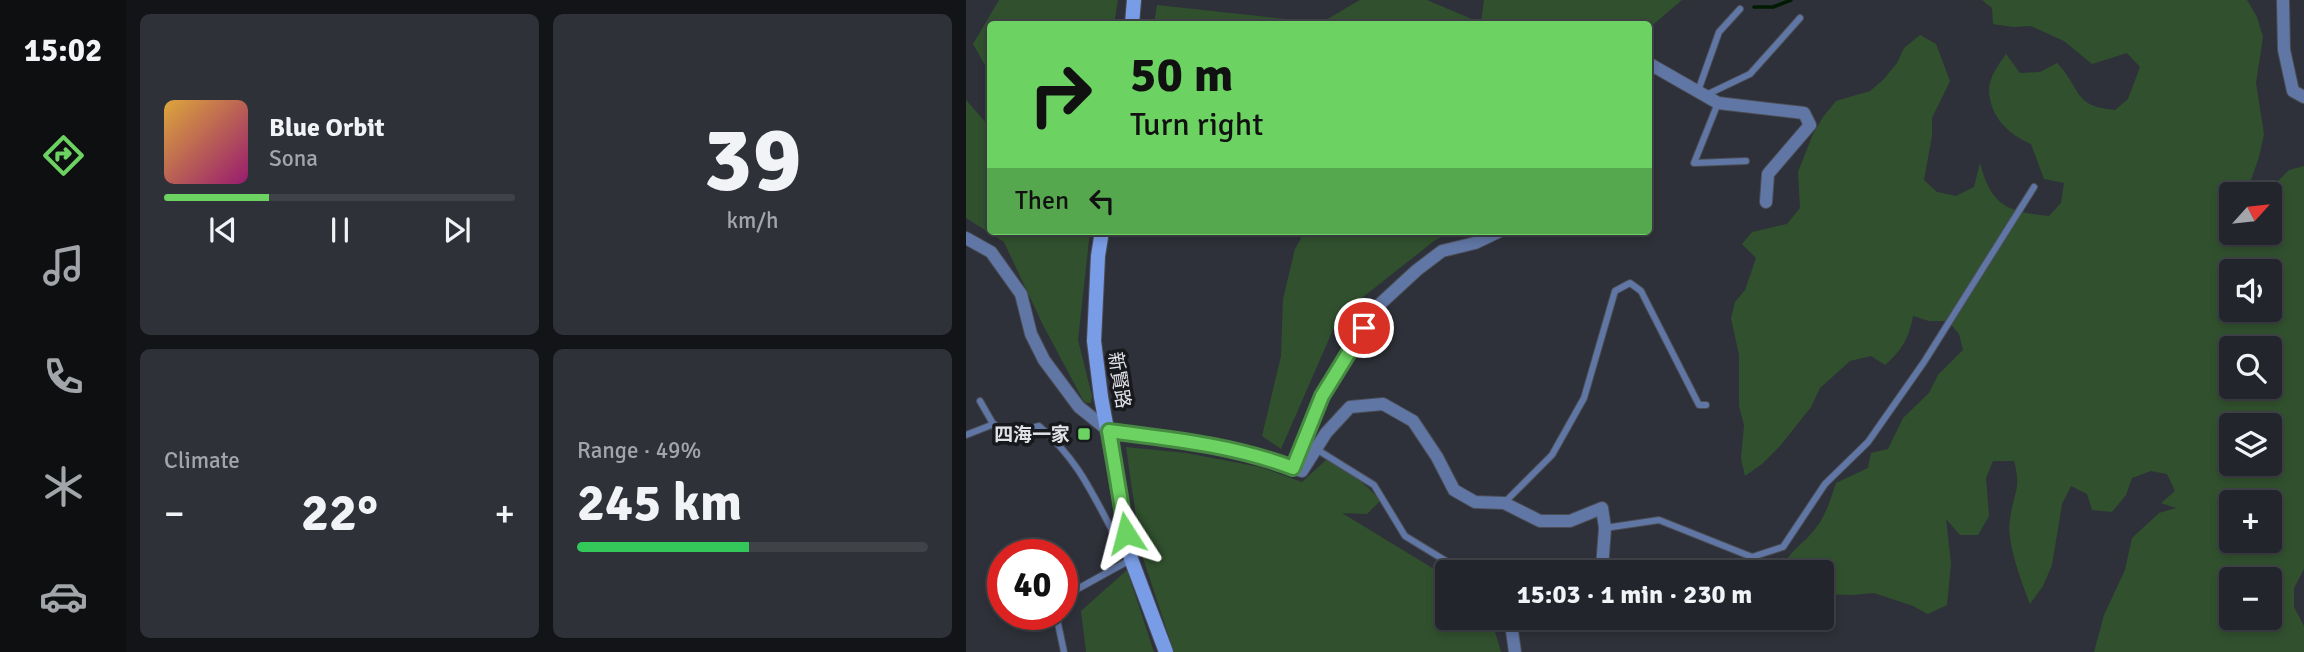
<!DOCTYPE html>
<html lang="en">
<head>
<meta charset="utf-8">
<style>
  body { margin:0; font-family:Signika,"Noto Sans TC",sans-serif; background:#2e3137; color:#f1f3f6; height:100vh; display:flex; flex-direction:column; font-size:26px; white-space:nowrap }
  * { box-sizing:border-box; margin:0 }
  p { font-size:23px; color:#a2a5a9 }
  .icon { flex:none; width:38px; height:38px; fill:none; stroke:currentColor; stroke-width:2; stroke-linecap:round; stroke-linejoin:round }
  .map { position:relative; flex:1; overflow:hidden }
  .details { display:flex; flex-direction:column; gap:14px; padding:14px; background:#131418; width:840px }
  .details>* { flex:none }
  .top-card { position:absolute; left:21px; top:21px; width:665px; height:214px; border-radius:7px; box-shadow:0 4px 10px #0003,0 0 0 2px #3f4247; background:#6cd362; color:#111; overflow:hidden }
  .needle { width:46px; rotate:63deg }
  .fabs { position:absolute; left:1253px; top:182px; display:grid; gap:14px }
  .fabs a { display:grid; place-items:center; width:63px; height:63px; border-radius:7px; background:#22252b; box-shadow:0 4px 10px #0003,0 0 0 2px #3f4247; font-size:35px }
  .speed { position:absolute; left:21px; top:539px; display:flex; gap:14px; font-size:35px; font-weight:700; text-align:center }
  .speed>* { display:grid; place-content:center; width:91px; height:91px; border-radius:50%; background:#22252b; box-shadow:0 4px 10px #0003,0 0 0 2px #3f4247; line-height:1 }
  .speed .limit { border:10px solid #d22; background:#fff; color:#111 }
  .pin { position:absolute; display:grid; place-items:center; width:60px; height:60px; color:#fff; margin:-30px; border:4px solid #fff; border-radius:50%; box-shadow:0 2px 7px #0007 }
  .me { position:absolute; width:77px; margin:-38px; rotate:351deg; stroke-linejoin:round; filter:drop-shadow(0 0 5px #0008) }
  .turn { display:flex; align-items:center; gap:24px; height:147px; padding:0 28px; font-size:32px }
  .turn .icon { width:91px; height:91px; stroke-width:2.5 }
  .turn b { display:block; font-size:49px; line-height:60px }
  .then { display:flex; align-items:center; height:66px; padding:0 28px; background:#0003; gap:14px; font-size:26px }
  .big { font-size:52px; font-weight:800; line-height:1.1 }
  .details .card { flex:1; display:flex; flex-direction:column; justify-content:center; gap:10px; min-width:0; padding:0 24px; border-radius:10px; background:#2e3137 }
  .details .dial { align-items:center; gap:0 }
  .dial b { font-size:91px; line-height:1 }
  .song { display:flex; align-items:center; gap:21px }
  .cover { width:84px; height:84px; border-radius:10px; background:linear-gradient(135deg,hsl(40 70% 55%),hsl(320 70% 35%)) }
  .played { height:7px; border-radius:4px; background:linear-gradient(90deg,#6cd362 30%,#3f4247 30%) }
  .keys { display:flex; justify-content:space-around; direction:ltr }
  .heat { display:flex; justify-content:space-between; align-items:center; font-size:38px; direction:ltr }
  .charge { height:10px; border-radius:5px; background:linear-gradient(90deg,#34c759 49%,#3f4247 0) }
  .details .tiles { flex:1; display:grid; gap:14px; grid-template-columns:repeat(2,1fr) }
  .trip { position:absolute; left:469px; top:560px; width:399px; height:70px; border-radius:7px; background:#22252b; box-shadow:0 4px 10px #0003,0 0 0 2px #3f4247; font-weight:800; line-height:70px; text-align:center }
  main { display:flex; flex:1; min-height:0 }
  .menu { display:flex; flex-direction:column; width:126px; justify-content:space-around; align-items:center; background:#0e0f11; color:#a2a5a9 }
  .menu .icon { width:49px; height:49px }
  .menu .current { color:#6cd362 }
  .menu b { font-size:32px; color:#f1f3f6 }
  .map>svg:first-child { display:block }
  .green { fill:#31512e; fill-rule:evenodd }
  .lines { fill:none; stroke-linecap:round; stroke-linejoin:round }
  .stream { stroke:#001b00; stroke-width:3.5 }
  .lane-casing { stroke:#4b4d55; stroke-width:8 }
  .street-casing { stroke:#4b4d55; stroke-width:14 }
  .secondary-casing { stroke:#4b4d55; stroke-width:16 }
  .lane { stroke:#6076a4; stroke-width:6 }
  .street { stroke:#6076a4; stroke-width:12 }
  .secondary { stroke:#799ce6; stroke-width:14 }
  .route-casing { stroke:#468940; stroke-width:18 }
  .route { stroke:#6cd362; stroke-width:12 }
  .poi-dot { fill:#6cd362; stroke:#18191d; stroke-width:2.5 }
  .labels { text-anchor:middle; stroke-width:7; stroke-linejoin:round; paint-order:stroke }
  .street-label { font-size:19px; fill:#e1e3e8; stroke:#18191d }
  .poi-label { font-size:19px; font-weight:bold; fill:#e1e3e8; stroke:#18191d; text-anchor:end }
</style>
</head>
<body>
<main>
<nav class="menu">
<b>15:02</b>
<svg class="icon current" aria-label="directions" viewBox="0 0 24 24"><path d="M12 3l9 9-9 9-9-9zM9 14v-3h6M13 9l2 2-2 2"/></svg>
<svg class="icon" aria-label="music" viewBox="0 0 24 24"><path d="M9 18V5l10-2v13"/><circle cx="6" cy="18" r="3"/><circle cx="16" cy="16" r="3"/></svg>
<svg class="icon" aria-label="phone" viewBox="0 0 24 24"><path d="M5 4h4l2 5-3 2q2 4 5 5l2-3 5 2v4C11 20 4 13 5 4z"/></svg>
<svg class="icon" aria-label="climate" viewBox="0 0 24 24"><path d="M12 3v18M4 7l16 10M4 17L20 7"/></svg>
<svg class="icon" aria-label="car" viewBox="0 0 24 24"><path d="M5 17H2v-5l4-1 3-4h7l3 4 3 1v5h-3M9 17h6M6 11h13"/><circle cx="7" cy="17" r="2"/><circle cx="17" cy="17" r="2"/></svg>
</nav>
<section class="details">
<div class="tiles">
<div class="card">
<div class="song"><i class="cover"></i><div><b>Blue Orbit</b><p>Sona</p></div></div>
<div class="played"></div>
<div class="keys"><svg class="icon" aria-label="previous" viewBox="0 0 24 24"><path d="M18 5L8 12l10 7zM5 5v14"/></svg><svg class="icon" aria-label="pause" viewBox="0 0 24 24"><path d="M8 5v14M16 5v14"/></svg><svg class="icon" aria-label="next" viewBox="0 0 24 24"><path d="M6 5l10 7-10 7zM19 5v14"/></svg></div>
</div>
<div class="card dial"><b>39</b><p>km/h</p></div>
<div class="card"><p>Climate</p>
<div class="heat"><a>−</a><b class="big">22°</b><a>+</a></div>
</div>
<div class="card"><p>Range · 49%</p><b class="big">245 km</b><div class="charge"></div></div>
</div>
</section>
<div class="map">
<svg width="1338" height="652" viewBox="0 0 1338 652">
  <rect width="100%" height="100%" fill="#2e3139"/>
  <!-- green -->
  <path class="green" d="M 33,0 L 152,0 L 148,24 L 24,24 L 24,74 L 7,44 Z
    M 394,0 L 461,0 L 515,23 L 518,0 L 716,0 L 683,28 L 682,24 L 353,24 Z
    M 1016,0 L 1281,0 L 1291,17 L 1297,37 L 1290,83 L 1298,134 L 1293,157 L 1285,180 L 1298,194 L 1265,194 L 1265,233 L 1304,233 L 1304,194 L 1299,194 L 1323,170 L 1338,166 L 1338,569 L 1328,588 L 1328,607 L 1338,626 L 1338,652 L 1128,652 L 1138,615 L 1159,570 L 1166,538 L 1193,513 L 1210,508 L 1195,503 L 1209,491 L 1201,474 L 1185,471 L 1166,478 L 1160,495 L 1146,512 L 1126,510 L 1121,494 L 1105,486 L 1096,504 L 1086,565 L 1077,586 L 1064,604 C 1056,583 1040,542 1044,520 C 1047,493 1056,490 1048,461 L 1027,461 L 1020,478 L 1023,516 L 1012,535 L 994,535 L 980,519 L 985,563 L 981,605 L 962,614 L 947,606 L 908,593 L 886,595 L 856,594 L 856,572 L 815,572 C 821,552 837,545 849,529 C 860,516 865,498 870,483 L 902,468 L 905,453 L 922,449 L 937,418 L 963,393 L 972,375 L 997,350 L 993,334 L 982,321 L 963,321 L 947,316 C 943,338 936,350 919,365 L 905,356 L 884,361 L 854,388 L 845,407 L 814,446 L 796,464 L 779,476 L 775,459 L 778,425 L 773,406 L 773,355 L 765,318 L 769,302 L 779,290 L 790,258 L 776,244 L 786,232 L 821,224 L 834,208 L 832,172 L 847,134 L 857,117 L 870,101 L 904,91 L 918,79 L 931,63 L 938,48 L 954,35 L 970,44 L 984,81 L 966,118 L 966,136 L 958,180 L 971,192 L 990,196 L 1008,187 L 1014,163 C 1025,205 1040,212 1083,216 L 1095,203 L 1098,183 L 1078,179 L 1065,144 C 1042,134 1024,117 1023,90 C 1023,77 1033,64 1040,54 L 1054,73 L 1074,72 L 1091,63 C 1116,89 1106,106 1149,110 L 1162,99 L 1174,67 L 1161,53 L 1126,64 L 1098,41 L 1065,26 L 1047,27 L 1027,24 L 1026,8 ZM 1265,271 L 1304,271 L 1304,310 L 1265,310 ZM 1265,348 L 1304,348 L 1304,387 L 1265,387 ZM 1265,425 L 1304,425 L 1304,464 L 1265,464 ZM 1265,502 L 1304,502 L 1304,541 L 1265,541 ZM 1265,579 L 1304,579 L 1304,618 L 1265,618 Z
    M 191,5 L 329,20 L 328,24 L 188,24 Z
    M 0,100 L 23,126 L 24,125 L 24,231 L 124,231 L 112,340 L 126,396 L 125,403 L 120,403 L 117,400 L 77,325 L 38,242 L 0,218 Z
    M 339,231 L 486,231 L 468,241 L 373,316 L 315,449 L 296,436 L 315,356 L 317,299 L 329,249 Z
    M 160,447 L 220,453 L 294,467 L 336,482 L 360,460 L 375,463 L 415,500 L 401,514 L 376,513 L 481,577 L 481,618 L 525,618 L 535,652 L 208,652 L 175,552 Z
    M 161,570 L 188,652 L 120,652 L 115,611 Z"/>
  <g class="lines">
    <!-- stream -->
    <path class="stream" d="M 788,7 L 807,7 L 825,0"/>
    <defs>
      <path id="lane" d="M 732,91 L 753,32 L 774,9
        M 740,95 L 784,74 L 834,18
        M 752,103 L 728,163 L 780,161
        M 14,401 L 34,436 L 73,426 C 111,459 124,489 147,532 L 160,533
        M 0,435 L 28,424
        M 350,449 L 408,485 L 439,536 L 498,572
        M 538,503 L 586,455 L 618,398 L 649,291 L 664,283 L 675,291 L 733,405 L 740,405
        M 639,528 L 693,520 L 786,557 L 817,547 L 859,484 L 902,442 L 958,362 L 1068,187
        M 636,568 L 657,570 L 661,572
        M 96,604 L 106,592 L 164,560
        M 90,614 L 98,652"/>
      <path id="street" d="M 1317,0 L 1318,50 L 1327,91 L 1338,97
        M 682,63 L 752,103 L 838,113 L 844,125 L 802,174 L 800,202
        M 0,238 L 25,252 L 55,294 L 65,334 L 78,360 L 113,407 L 143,431 L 245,444 L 298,457 L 336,471 L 360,433 L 384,407 L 417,404 L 447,421 L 471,457 L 488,490 L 509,502 L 538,503 L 574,521 L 604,521 L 636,508 L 639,528 L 636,568 L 626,572
        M 327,468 L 356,396 L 413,305 L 451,270 L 476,251 L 509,243 L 534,231
        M 549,652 L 546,631 L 552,618"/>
      <path id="secondary" d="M 166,24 L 168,0
        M 136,231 L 132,256 L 128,341 L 135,397 L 165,559 L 200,652"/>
    </defs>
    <!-- lane casing -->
    <use href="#lane" class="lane-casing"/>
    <!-- street casing -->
    <use href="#street" class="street-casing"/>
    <!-- secondary casing -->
    <use href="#secondary" class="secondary-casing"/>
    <!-- lane -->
    <use href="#lane" class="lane"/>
    <!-- street -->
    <use href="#street" class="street"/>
    <!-- secondary -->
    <use href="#secondary" class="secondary"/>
  </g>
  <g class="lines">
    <defs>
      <path id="route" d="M 160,533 L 143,431 C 205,439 267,445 327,468 L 356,396 L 398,328"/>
    </defs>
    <!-- route casing -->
    <use href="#route" class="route-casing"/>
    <!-- route -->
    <use href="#route" class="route"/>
  </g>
  <!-- markers -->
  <rect class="poi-dot" x="111" y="427" width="14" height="14" rx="3.5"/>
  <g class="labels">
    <!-- street labels -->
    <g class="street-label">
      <text transform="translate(154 380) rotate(81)" y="7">新賢路</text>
    </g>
    <!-- poi labels -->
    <g class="poi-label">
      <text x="104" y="441">四海一家</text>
    </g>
  </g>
</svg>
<div class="fabs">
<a><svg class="needle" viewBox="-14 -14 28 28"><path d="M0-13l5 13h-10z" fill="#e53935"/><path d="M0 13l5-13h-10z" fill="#a2a5a9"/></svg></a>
<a><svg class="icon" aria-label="sound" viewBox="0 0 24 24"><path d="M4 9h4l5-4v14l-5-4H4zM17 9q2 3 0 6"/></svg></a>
<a><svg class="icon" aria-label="search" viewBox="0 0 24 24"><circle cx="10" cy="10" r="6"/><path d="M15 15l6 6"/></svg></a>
<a><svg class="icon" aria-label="layers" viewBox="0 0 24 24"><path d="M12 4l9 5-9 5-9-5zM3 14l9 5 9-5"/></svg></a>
<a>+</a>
<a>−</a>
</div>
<div class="speed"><div class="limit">40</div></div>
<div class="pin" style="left:398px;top:328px;background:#d93025"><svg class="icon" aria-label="arrive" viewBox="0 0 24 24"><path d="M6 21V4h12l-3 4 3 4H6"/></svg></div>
<svg class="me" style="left:160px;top:533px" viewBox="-20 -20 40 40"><path d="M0-17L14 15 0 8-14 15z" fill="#6cd362" stroke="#fff" stroke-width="4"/></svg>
<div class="trip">15:03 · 1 min · 230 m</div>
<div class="top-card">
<div class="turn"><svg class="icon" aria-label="right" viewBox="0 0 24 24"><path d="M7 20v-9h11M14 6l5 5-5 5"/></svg><div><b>50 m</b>Turn right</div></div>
<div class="then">Then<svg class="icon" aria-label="left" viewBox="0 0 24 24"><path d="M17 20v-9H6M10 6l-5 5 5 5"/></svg></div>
</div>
</div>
</main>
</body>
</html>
